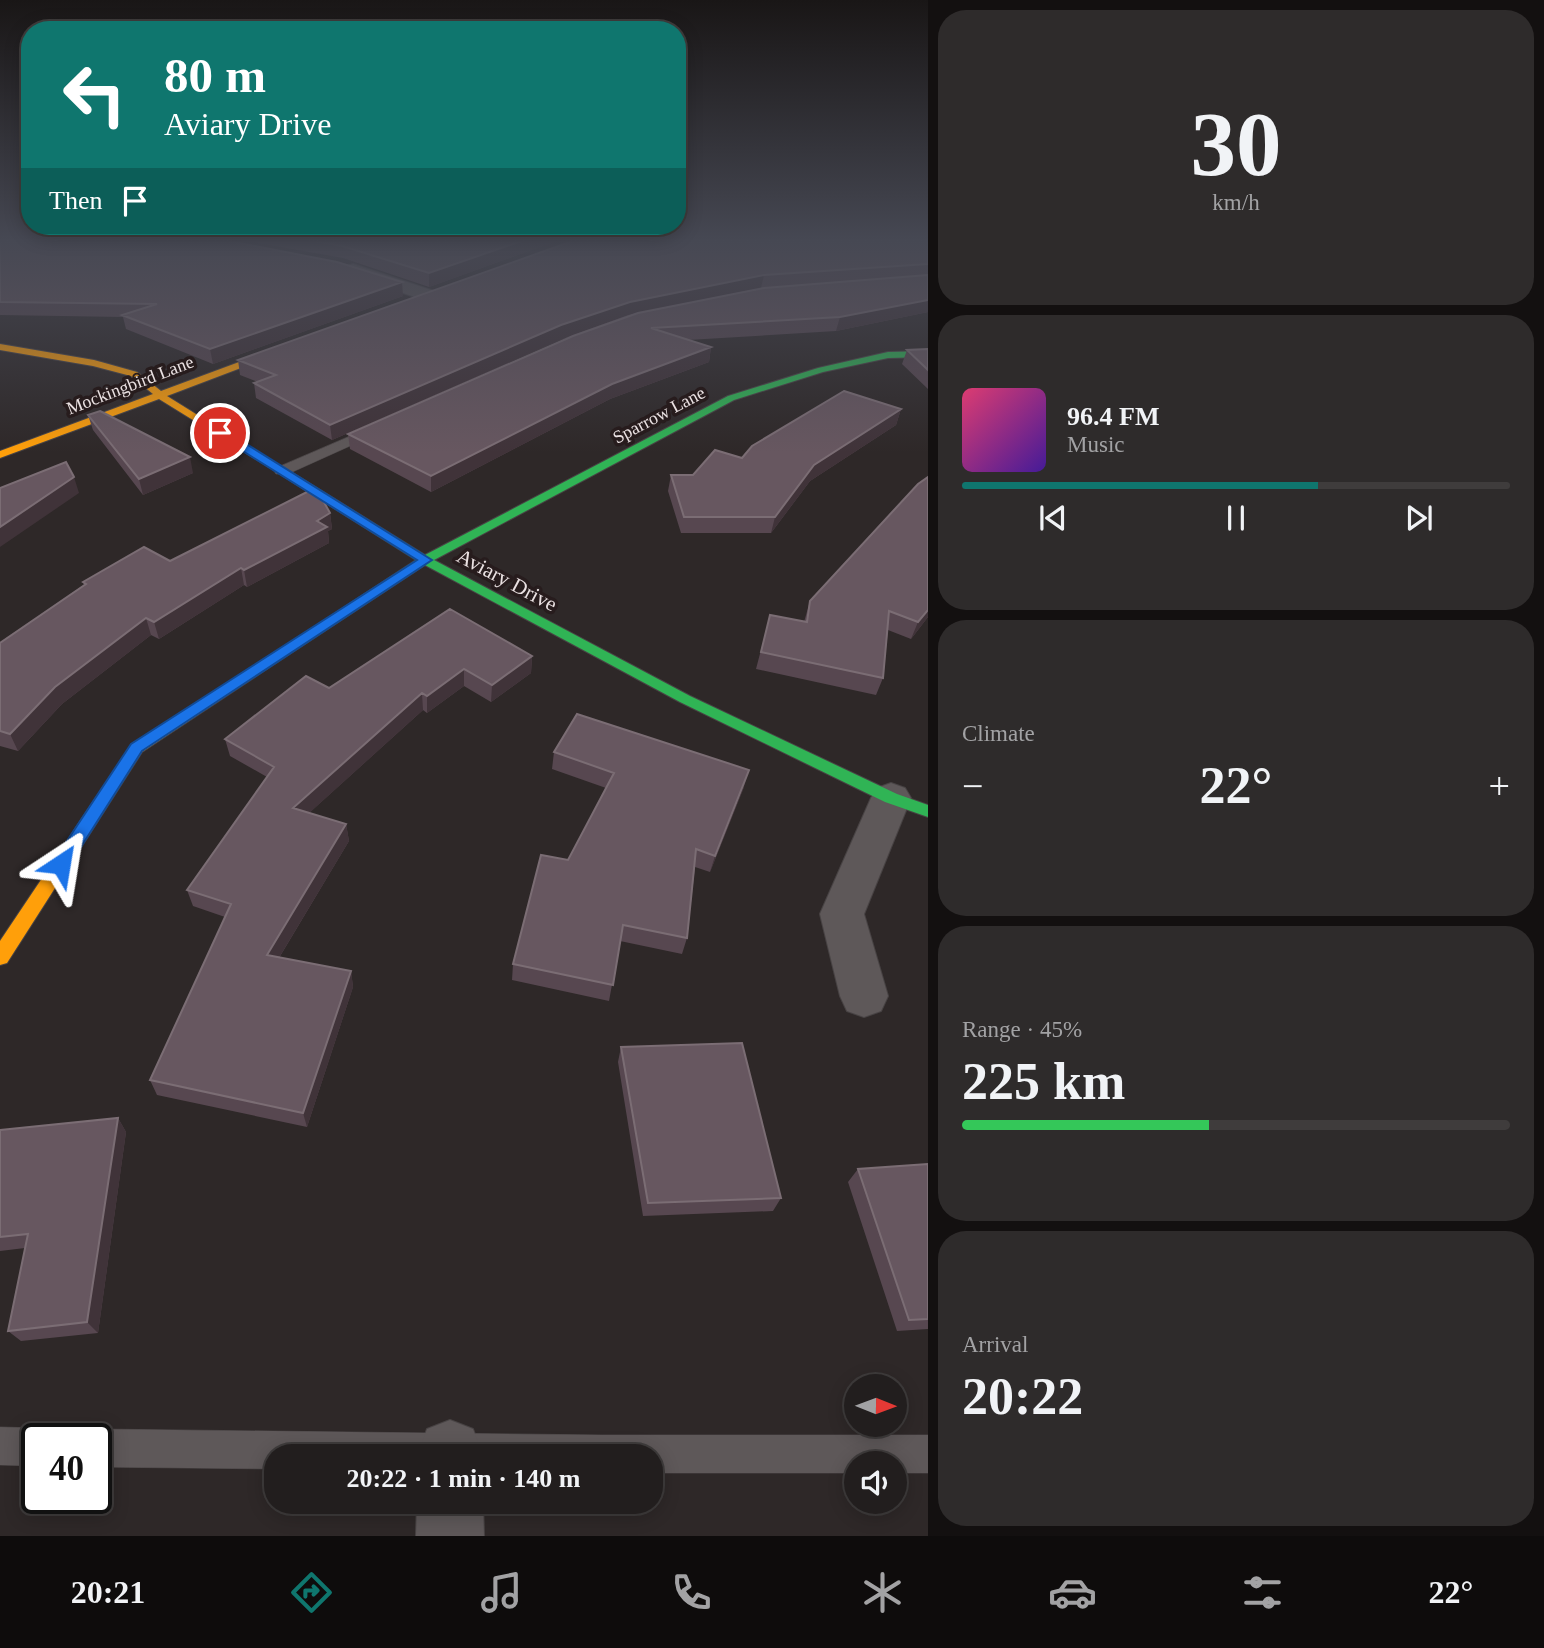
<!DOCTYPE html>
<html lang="en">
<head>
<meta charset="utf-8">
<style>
  body { margin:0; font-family:"Times New Roman",serif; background:#2e2b2b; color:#f1f3f6; height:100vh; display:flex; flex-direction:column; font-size:26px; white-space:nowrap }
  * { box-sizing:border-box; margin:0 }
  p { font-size:23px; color:#a2a2a4 }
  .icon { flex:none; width:38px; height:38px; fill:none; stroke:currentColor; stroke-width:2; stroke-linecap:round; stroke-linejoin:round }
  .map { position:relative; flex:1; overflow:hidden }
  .sheet { display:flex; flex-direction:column; gap:10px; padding:10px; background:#131010; width:616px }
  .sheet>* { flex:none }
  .guide { position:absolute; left:21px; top:21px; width:665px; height:214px; border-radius:28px; box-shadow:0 4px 18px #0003,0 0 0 2px #3f3c3c; background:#0f766e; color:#fff; overflow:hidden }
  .needle { width:46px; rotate:91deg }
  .fabs { position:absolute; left:844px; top:1374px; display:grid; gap:14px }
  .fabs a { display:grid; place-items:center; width:63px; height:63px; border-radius:50%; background:#221e1e; box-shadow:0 4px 18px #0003,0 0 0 2px #3f3c3c; font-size:35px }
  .speed { position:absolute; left:21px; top:1423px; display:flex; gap:14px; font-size:35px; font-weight:700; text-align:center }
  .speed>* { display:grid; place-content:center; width:91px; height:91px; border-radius:50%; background:#221e1e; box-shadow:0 4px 18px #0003,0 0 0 2px #3f3c3c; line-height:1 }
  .speed .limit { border:4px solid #111; border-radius:10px; background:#fff; color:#111 }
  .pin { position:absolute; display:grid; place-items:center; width:60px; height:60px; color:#fff; margin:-30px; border:4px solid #fff; border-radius:50%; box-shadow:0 2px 7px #0007 }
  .me { position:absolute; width:77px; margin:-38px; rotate:33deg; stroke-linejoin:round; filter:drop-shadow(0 0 5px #0008) }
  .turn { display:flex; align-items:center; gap:24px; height:147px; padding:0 28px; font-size:32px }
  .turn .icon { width:91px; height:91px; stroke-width:2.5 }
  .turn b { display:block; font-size:49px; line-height:60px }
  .then { display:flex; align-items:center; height:66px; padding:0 28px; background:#0003; gap:14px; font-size:26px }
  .big { font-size:52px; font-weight:700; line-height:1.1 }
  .sheet .tile { flex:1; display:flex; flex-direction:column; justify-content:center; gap:10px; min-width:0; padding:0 24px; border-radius:28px; background:#2e2b2b }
  .sheet .dial { align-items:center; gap:0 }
  .dial b { font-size:91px; line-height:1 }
  .song { display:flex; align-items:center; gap:21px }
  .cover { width:84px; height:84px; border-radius:10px; background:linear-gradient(135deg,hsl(340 70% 55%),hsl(260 70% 35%)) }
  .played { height:7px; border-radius:4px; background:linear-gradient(90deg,#0f766e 65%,#3f3c3c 65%) }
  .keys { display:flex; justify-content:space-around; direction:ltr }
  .heat { display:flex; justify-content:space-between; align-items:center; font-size:38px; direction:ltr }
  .charge { height:10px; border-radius:5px; background:linear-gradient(90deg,#34c759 45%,#3f3c3c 0) }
  .trip { position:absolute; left:264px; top:1444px; width:399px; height:70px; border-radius:28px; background:#221e1e; box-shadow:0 4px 18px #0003,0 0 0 2px #3f3c3c; font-weight:700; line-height:70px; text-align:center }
  .menu { display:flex; height:112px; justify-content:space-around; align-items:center; background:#0e0c0c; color:#a2a2a4 }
  .menu .icon { width:49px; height:49px }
  .menu .active { color:#0f766e }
  .menu b { font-size:32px; color:#f1f3f6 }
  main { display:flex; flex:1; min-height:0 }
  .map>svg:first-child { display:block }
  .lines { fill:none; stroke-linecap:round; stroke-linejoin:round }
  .lane-casing { stroke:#484344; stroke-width:1 }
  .street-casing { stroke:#484344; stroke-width:2 }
  .fast-casing { stroke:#484344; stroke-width:2 }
  .slow-casing { stroke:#484344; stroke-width:2 }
  .lane { fill:#5e5859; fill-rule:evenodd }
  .street { fill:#5e5859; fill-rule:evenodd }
  .fast { fill:#30b455; fill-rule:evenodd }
  .slow { fill:#ff9f0a; fill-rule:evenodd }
  .wall { fill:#574750 }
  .shaded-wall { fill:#403339 }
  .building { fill:#675760; stroke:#7b6d74; stroke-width:2 }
  .route { fill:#1a73e8; stroke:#114b97; stroke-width:2 }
  .labels { text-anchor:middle; stroke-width:7; stroke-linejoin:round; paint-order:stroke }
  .far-street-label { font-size:18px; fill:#eae1e2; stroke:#271c1d }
  .street-label { font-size:21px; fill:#eae1e2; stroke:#271c1d }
</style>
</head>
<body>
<main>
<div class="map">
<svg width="928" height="1536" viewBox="0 0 928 1536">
  <rect width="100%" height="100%" fill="#2e2828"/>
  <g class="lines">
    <defs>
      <path id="lane" d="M 376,425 L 381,426 L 383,429 L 381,432 L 288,474 L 276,474 L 274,471 L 276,468 Z
        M 0,1427 L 37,1428 L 51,1433 L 53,1438 L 37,1438 L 37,1466 L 0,1465 Z
        M 96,1429 L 603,1435 L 928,1435 L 928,1473 L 894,1473 L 894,1463 L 856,1463 L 856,1473 L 651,1473 L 651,1456 L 276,1456 L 276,1469 L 96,1467 L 96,1438 L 81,1438 L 82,1434 Z"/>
      <path id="street" d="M 353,264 L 434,291 L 437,295 L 434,299 L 427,301 L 346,274 L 343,270 L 346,266 Z
        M 891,783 L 905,788 L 911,798 L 864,914 L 888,996 L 881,1011 L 864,1017 L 847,1011 L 840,996 L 820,914 L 871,798 L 877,788 Z
        M 450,1420 L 473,1429 L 483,1456 L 417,1456 L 427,1429 Z
        M 417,1502 L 483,1502 L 484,1536 L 416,1536 Z"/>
      <path id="fast" d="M 928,351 L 928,357 L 888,358 L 823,372 L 734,400 L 434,560 L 690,696 L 897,794 L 928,805 L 928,817 L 885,802 L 680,702 L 425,565 L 267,669 L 257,669 L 255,666 L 416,560 L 272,469 L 272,465 L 280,465 L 425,555 L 728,396 L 818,368 L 888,352 Z"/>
      <path id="slow" d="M 0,344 L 94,360 L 137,372 L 161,391 L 285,345 L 291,345 L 291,349 L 167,396 L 281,467 L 272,469 L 159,399 L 0,458 L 0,451 L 153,394 L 131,376 L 93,366 L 0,350 Z
        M 262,661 L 267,663 L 269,666 L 267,669 L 142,752 L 7,963 L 0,965 L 0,941 L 132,744 Z"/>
    </defs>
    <!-- lane casing -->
    <use href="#lane" class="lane-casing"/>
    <!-- street casing -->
    <use href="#street" class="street-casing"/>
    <!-- fast casing -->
    <use href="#fast" class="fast-casing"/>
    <!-- slow casing -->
    <use href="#slow" class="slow-casing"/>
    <!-- lane -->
    <use href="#lane" class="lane"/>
    <!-- street -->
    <use href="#street" class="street"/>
    <!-- fast -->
    <use href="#fast" class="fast"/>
    <!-- slow -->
    <use href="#slow" class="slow"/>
  </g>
  <!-- wall -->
  <path class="wall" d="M 0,238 L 403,296 L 213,364 L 126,329 L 123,317 L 0,315 Z
    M 230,238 L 565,238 L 429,287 L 343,258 Z
    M 928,238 L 928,312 L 836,331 L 688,340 L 711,347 L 709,362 L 610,399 L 431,492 L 350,449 L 348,434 L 634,314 L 560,340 L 332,440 L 256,398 L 254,383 L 258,382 L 240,375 L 238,360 Z
    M 928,349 L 928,389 L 902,364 L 907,350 Z
    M 901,409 L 896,425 L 810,481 L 771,533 L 681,533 L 668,491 L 671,475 L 693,475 L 742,458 Z
    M 88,415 L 193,473 L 143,495 L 93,430 Z
    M 928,477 L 928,617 L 911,639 L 888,630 L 883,678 L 876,695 L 756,669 L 770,615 L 804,622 L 810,601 Z
    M 330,513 L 332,529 L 328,531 L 329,543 L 247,587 L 244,585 L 159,639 L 151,635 L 62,704 L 18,751 L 0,746 L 0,643 L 84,585 L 83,582 L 170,561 Z
    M 532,656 L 531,673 L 491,702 L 464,686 L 427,713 L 423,710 L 309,813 L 346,824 L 349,841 L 279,958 L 351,971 L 353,987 L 307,1127 L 157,1095 L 150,1080 L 225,917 L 193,906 L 187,890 L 267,777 L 230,756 L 225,739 L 329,688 Z
    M 554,752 L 744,787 L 710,872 L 695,867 L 687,938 L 682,954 L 620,941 L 609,1001 L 512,980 L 513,964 L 606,788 L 552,769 Z
    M 621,1047 L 781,1198 L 773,1211 L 643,1216 L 618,1062 Z
    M 118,1118 L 126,1132 L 98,1333 L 21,1341 L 8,1331 L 25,1248 L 0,1251 L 0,1130 Z
    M 928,1164 L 928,1329 L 897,1331 L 848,1182 L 858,1169 Z"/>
  <!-- shaded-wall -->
  <path class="shaded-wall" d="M 530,238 L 565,238 L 429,287 L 429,273 Z
    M 764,275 L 761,288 L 628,315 L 560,340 L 332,440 L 330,425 L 561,325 L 630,302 Z
    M 402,282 L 403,296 L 213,364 L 210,349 Z
    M 928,300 L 928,312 L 836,331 L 840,317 Z
    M 711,347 L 709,362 L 610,399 L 431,492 L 431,476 L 612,384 Z
    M 901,409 L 896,425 L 810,481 L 771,533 L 775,517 L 814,465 Z
    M 190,457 L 193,473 L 143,495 L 139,479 Z
    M 74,477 L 79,493 L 0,547 L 0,527 Z
    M 330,513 L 332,529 L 328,531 L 329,543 L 247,587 L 244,570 Z
    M 241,568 L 244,585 L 159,639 L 154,622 Z
    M 928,610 L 928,617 L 911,639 L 918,622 Z
    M 146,618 L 151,635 L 62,704 L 18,751 L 10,734 L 55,687 Z
    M 532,656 L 531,673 L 491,702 L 492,685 Z
    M 464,669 L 464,686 L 427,713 L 427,696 Z
    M 422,693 L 423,710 L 296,825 L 293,808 Z
    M 749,770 L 744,787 L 710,872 L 715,856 Z
    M 346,824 L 349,841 L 271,971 L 267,955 Z
    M 351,971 L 353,987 L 307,1127 L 303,1113 Z
    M 118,1118 L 126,1132 L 98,1333 L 87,1322 Z"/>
  <!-- building -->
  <path class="building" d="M 0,238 L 207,238 L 224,240 L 337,262 L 402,282 L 210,349 L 122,315 L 157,304 L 0,302 Z
    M 299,238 L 530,238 L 429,273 L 342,246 Z
    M 581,238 L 928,238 L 928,264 L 764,275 L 630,302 L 561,325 L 330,425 L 254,383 L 276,375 L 238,360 Z
    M 928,275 L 928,300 L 840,317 L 651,328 L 711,347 L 612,384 L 431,476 L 348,434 L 573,336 L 638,313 L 764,288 Z
    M 928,349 L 928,370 L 907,350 Z
    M 844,391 L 901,409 L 814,465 L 775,517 L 684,517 L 671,475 L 693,475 L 715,450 L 742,458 L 752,446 Z
    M 100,411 L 190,457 L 139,479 L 88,415 Z
    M 66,462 L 74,477 L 0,527 L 0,488 Z
    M 928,477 L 928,610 L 918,622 L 889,611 L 883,678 L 761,652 L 770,615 L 807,622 L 810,601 L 918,484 Z
    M 311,490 L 320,495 L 330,513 L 317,521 L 327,527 L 244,570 L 241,568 L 154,622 L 146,618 L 55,687 L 10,734 L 0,731 L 0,643 L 86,584 L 83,582 L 144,547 L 170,561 Z
    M 450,609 L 532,656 L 492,685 L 464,669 L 427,696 L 422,693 L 293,808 L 346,824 L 267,955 L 351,971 L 303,1113 L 150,1080 L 231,904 L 187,890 L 274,767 L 225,739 L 306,676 L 329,688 Z
    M 577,714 L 749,770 L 715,856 L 696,849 L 687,938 L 623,925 L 613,985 L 513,964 L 541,855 L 568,860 L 614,773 L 554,752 Z
    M 742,1043 L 781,1198 L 648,1203 L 621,1047 Z
    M 118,1118 L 87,1322 L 8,1331 L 28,1234 L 0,1237 L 0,1130 Z
    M 928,1164 L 928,1319 L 909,1320 L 858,1169 Z"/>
  <!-- sky -->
  <linearGradient id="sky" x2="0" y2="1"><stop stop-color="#191616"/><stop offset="0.53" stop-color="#464853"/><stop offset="1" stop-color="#464853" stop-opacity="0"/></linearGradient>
  <rect width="928" height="453" fill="url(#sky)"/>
  <!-- route -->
  <path class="route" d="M 217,430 L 224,430 L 432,560 L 142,751 L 67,869 L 55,869 L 52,864 L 55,859 L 131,744 L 417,560 L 217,435 Z"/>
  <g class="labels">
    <!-- far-street labels -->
    <g class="far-street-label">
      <text transform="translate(130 385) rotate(-21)" y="6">Mockingbird Lane</text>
      <text transform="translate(659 415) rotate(-28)" y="6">Sparrow Lane</text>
    </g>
    <!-- street labels -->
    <g class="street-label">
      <text transform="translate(507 580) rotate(28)" y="7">Aviary Drive</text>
    </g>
  </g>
</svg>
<div class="fabs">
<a><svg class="needle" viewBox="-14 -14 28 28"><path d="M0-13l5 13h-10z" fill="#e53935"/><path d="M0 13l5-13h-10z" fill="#a2a2a4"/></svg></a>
<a><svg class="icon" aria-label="sound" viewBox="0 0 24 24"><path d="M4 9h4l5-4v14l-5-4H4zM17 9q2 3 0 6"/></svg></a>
</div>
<div class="speed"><div class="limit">40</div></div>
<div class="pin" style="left:220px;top:433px;background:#d93025"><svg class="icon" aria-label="arrive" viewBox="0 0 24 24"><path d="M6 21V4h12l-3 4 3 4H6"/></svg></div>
<svg class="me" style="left:61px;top:864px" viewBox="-20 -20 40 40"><path d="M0-17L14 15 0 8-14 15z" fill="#1a73e8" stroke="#fff" stroke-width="4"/></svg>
<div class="trip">20:22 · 1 min · 140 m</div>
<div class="guide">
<div class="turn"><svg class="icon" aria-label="left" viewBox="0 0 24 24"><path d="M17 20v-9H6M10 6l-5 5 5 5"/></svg><div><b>80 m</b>Aviary Drive</div></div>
<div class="then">Then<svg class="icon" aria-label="arrive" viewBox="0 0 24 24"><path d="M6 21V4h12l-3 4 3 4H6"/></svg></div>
</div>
</div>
<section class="sheet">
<div class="tile dial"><b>30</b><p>km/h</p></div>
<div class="tile">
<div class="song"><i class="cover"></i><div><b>96.4 FM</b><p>Music</p></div></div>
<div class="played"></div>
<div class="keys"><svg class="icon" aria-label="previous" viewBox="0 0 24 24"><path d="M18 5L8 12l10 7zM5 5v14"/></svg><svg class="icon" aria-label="pause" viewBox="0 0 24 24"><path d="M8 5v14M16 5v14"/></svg><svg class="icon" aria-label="next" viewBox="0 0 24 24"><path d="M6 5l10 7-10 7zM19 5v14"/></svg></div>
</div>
<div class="tile"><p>Climate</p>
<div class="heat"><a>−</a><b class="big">22°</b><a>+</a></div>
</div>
<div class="tile"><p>Range · 45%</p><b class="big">225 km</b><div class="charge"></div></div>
<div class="tile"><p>Arrival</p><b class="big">20:22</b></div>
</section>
</main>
<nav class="menu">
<b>20:21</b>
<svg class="icon active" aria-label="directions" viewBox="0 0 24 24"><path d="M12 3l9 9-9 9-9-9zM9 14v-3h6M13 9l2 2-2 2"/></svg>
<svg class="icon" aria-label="music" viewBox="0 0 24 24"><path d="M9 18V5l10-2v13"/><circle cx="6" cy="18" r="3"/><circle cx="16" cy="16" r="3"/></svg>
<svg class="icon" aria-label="phone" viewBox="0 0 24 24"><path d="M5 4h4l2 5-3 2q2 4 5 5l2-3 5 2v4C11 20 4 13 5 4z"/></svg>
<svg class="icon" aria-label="climate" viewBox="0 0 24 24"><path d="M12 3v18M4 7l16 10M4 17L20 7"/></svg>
<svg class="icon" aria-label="car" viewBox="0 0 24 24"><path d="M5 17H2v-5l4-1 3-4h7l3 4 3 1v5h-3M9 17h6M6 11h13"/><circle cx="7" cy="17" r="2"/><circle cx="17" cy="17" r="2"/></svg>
<svg class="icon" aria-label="filters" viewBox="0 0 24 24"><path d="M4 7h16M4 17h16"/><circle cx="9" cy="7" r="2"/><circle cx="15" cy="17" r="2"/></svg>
<b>22°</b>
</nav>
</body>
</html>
